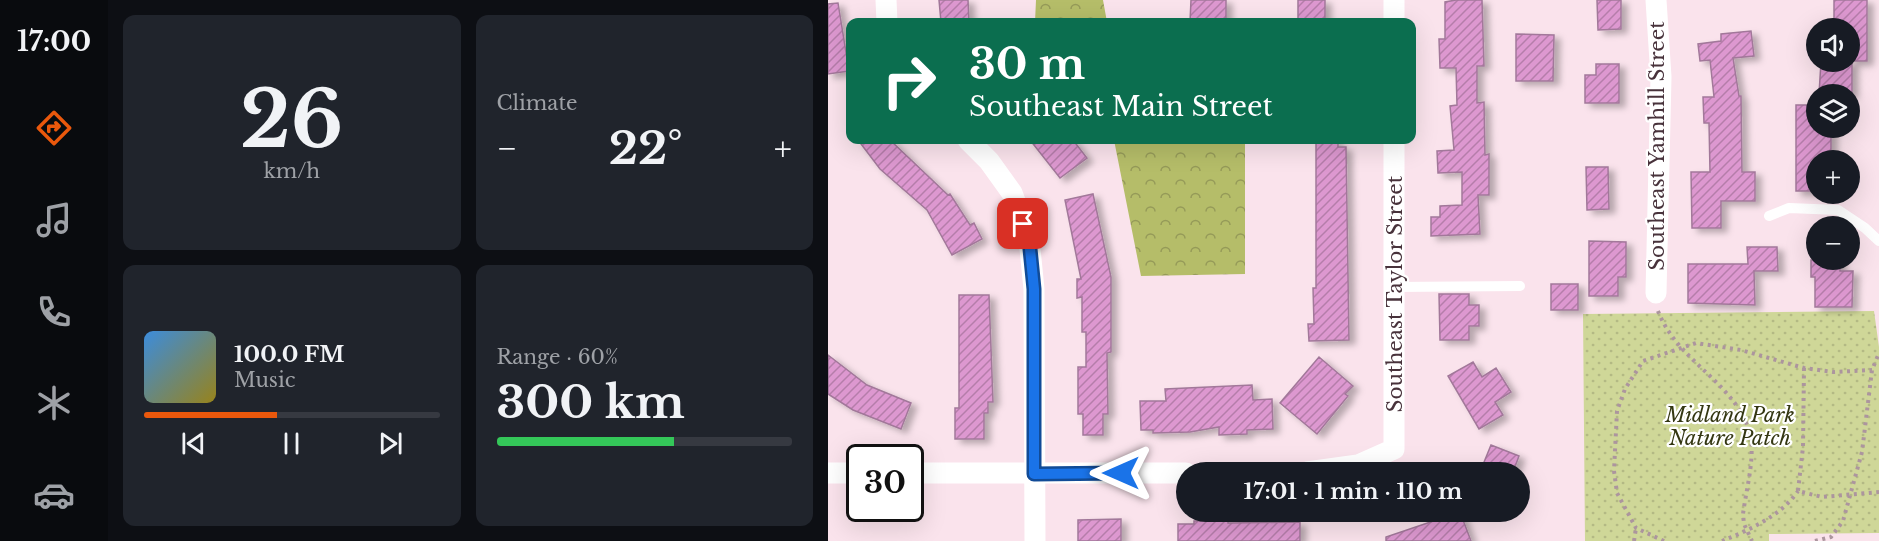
<!DOCTYPE html>
<html lang="en">
<head>
<meta charset="utf-8">
<style>
  body { margin:0; font-family:"Libre Baskerville",serif; background:#20242c; color:#f1f3f6; height:100vh; display:flex; flex-direction:column; font-size:22px; white-space:nowrap }
  * { box-sizing:border-box; margin:0 }
  p { font-size:20px; color:#9ea1a6 }
  .icon { flex:none; width:33px; height:33px; fill:none; stroke:currentColor; stroke-width:2; stroke-linecap:round; stroke-linejoin:round }
  .map { position:relative; flex:1; overflow:hidden }
  .side { display:flex; flex-direction:column; gap:15px; padding:15px; background:#0d0f14; width:720px }
  .side>* { flex:none }
  .banner { position:absolute; left:18px; top:18px; width:570px; height:126px; border-radius:12px; box-shadow:0 6px 24px #0002; background:#0b6e4f; color:#fff; overflow:hidden }
  .tools { position:absolute; left:978px; top:18px; display:grid; gap:12px }
  .tools a { display:grid; place-items:center; width:54px; height:54px; border-radius:50%; background:#171b24; box-shadow:0 6px 24px #0002; font-size:30px }
  .speed { position:absolute; left:18px; top:444px; display:flex; gap:12px; font-size:30px; font-weight:700; text-align:center }
  .speed>* { display:grid; place-content:center; width:78px; height:78px; border-radius:50%; background:#171b24; box-shadow:0 6px 24px #0002; line-height:1 }
  .speed .limit { border:3px solid #111; border-radius:9px; background:#fff; color:#111 }
  .pin { position:absolute; display:grid; place-items:center; width:51px; height:51px; color:#fff; margin:-26px; border-radius:12px; box-shadow:0 3px 9px #0006 }
  .me { position:absolute; width:66px; margin:-33px; rotate:270deg; stroke-linejoin:round; filter:drop-shadow(0 0 4px #0008) }
  .turn { display:flex; align-items:center; gap:21px; height:126px; padding:0 24px; font-size:27px }
  .turn .icon { width:78px; height:78px; stroke-width:2.5 }
  .turn b { display:block; font-size:42px; line-height:51px }
  .big { font-size:45px; font-weight:700; line-height:1.1 }
  .side .widget { flex:1; display:flex; flex-direction:column; justify-content:center; gap:9px; min-width:0; padding:0 21px; border-radius:12px; background:#20242c }
  .side .dial { align-items:center; gap:0 }
  .dial b { font-size:78px; line-height:1 }
  .song { display:flex; align-items:center; gap:18px }
  .cover { width:72px; height:72px; border-radius:9px; background:linear-gradient(135deg,hsl(210 70% 55%),hsl(50 70% 35%)) }
  .played { height:6px; border-radius:3px; background:linear-gradient(90deg,#ea580c 45%,#363941 45%) }
  .keys { display:flex; justify-content:space-around; direction:ltr }
  .heat { display:flex; justify-content:space-between; align-items:center; font-size:33px; direction:ltr }
  .charge { height:9px; border-radius:4px; background:linear-gradient(90deg,#34c759 60%,#363941 0) }
  .side .tiles { flex:1; display:grid; gap:15px; grid-template-columns:repeat(2,1fr) }
  .trip { position:absolute; left:348px; top:462px; width:354px; height:60px; border-radius:30px; background:#171b24; box-shadow:0 6px 24px #0002; font-weight:700; line-height:60px; text-align:center }
  main { display:flex; flex:1; min-height:0 }
  .tabs { display:flex; flex-direction:column; width:108px; justify-content:space-around; align-items:center; background:#090b0e; color:#9ea1a6 }
  .tabs .icon { width:42px; height:42px }
  .tabs .active { color:#ea580c }
  .tabs b { font-size:27px; color:#f1f3f6 }
  .map>svg:first-child { display:block }
  .green { fill:url(#green-dots) }
  .forest { fill:url(#forest-crowns) }
  .building { fill:url(#building-hatch); stroke:#a2789a; stroke-width:1.5; filter:url(#shadow) }
  .lines { fill:none; stroke-linecap:round; stroke-linejoin:round }
  .path { stroke:#ac959e; stroke-width:4; stroke-dasharray:3 4.5; stroke-linecap:butt }
  .service { stroke:#fff; stroke-width:10 }
  .minor { stroke:#fff; stroke-width:21 }
  .route-casing { stroke:#114b97; stroke-width:15 }
  .route { stroke:#1a73e8; stroke-width:10 }
  .labels { text-anchor:middle; stroke-width:4.5; stroke-linejoin:round; paint-order:stroke }
  .street-label { font-size:20px; fill:#48323b; stroke:#fff }
  .park-label { font-size:20px; font-style:italic; fill:#343712; stroke:#fff }
</style>
</head>
<body>
<main>
<nav class="tabs">
<b>17:00</b>
<svg class="icon active" aria-label="directions" viewBox="0 0 24 24"><path d="M12 3l9 9-9 9-9-9zM9 14v-3h6M13 9l2 2-2 2"/></svg>
<svg class="icon" aria-label="music" viewBox="0 0 24 24"><path d="M9 18V5l10-2v13"/><circle cx="6" cy="18" r="3"/><circle cx="16" cy="16" r="3"/></svg>
<svg class="icon" aria-label="phone" viewBox="0 0 24 24"><path d="M5 4h4l2 5-3 2q2 4 5 5l2-3 5 2v4C11 20 4 13 5 4z"/></svg>
<svg class="icon" aria-label="climate" viewBox="0 0 24 24"><path d="M12 3v18M4 7l16 10M4 17L20 7"/></svg>
<svg class="icon" aria-label="car" viewBox="0 0 24 24"><path d="M5 17H2v-5l4-1 3-4h7l3 4 3 1v5h-3M9 17h6M6 11h13"/><circle cx="7" cy="17" r="2"/><circle cx="17" cy="17" r="2"/></svg>
</nav>
<section class="side">
<div class="tiles">
<div class="widget dial"><b>26</b><p>km/h</p></div>
<div class="widget"><p>Climate</p>
<div class="heat"><a>−</a><b class="big">22°</b><a>+</a></div>
</div>
<div class="widget">
<div class="song"><i class="cover"></i><div><b>100.0 FM</b><p>Music</p></div></div>
<div class="played"></div>
<div class="keys"><svg class="icon" aria-label="previous" viewBox="0 0 24 24"><path d="M18 5L8 12l10 7zM5 5v14"/></svg><svg class="icon" aria-label="pause" viewBox="0 0 24 24"><path d="M8 5v14M16 5v14"/></svg><svg class="icon" aria-label="next" viewBox="0 0 24 24"><path d="M6 5l10 7-10 7zM19 5v14"/></svg></div>
</div>
<div class="widget"><p>Range · 60%</p><b class="big">300 km</b><div class="charge"></div></div>
</div>
</section>
<div class="map">
<svg width="1051" height="541" viewBox="0 0 1051 541">
  <defs>
    <pattern id="green-dots" width="8" height="8" patternUnits="userSpaceOnUse" patternTransform="scale(1.5)"><rect width="8" height="8" fill="#cfd798"/><path d="M2 2h.1M6 6h.1" fill="none" stroke="#b3b984" stroke-width="1.8" stroke-linecap="round"/></pattern>
    <pattern id="forest-crowns" width="20" height="18" patternUnits="userSpaceOnUse" patternTransform="scale(1.5)"><rect width="20" height="18" fill="#b5bd69"/><path d="M2 6a3 3 0 1 1 6 0M12 15a3 3 0 1 1 6 0" fill="none" stroke="#959a58"/></pattern>
    <pattern id="building-hatch" width="6" height="6" patternUnits="userSpaceOnUse" patternTransform="scale(1.5)"><rect width="6" height="6" fill="#dd98d0"/><path d="M-1 1l2-2M0 6l6-6M5 7l2-2" fill="none" stroke="#b57daa"/></pattern>
    <filter id="shadow"><feDropShadow dx="6" dy="4" stdDeviation="3" flood-color="#0004"/></filter>
  </defs>
  <rect width="100%" height="100%" fill="#fae3ec"/>
  <!-- green -->
  <path class="green" d="M 1046,311 L 1051,347 L 1051,533 L 941,534 L 941,541 L 757,541 L 755,314 Z"/>
  <!-- forest -->
  <path class="forest" d="M 208,0 L 275,0 L 279,22 L 207,22 Z
    M 286,140 L 417,140 L 417,274 L 313,276 Z"/>
  <!-- building -->
  <path class="building" d="M 111,0 L 140,0 L 141,22 L 113,22 Z
    M 363,0 L 398,0 L 398,22 L 362,22 Z
    M 470,0 L 497,0 L 497,22 L 470,22 Z
    M 628,0 L 654,0 L 656,66 L 649,66 L 649,103 L 656,102 L 657,155 L 661,154 L 661,195 L 650,195 L 652,234 L 603,236 L 603,217 L 612,217 L 612,206 L 634,205 L 634,172 L 610,173 L 609,151 L 626,150 L 622,106 L 629,105 L 628,68 L 612,68 L 611,39 L 617,39 L 617,2 Z
    M 769,0 L 793,0 L 793,29 L 770,30 Z
    M 1006,0 L 1039,0 L 1039,61 L 1022,61 L 1022,28 L 1006,28 Z
    M 10,3 L 21,71 L 0,74 L 0,4 Z
    M 923,31 L 926,56 L 905,58 L 911,96 L 913,96 L 914,172 L 927,172 L 927,201 L 893,201 L 893,228 L 864,228 L 863,172 L 882,172 L 881,123 L 876,123 L 875,97 L 886,97 L 882,60 L 872,61 L 870,44 L 893,41 L 893,34 Z
    M 688,34 L 726,35 L 725,81 L 688,81 Z
    M 993,62 L 1024,62 L 1024,94 L 991,94 Z
    M 768,64 L 791,64 L 791,103 L 757,103 L 757,75 L 768,75 Z
    M 968,105 L 988,105 L 988,128 L 1003,128 L 1003,160 L 988,160 L 988,191 L 968,191 Z
    M 30,140 L 62,140 L 120,195 L 122,194 L 142,225 L 146,223 L 154,239 L 124,255 L 99,210 L 52,169 Z
    M 202,140 L 245,140 L 259,158 L 232,178 Z
    M 488,140 L 510,140 L 510,147 L 518,147 L 521,340 L 481,341 L 480,324 L 486,324 L 485,288 L 488,288 Z
    M 758,167 L 780,167 L 781,209 L 759,210 Z
    M 265,194 L 283,277 L 283,352 L 279,353 L 280,414 L 275,414 L 275,435 L 255,435 L 255,414 L 250,414 L 250,367 L 258,367 L 258,332 L 254,332 L 254,297 L 249,298 L 249,279 L 253,279 L 237,200 Z
    M 761,241 L 798,242 L 798,277 L 790,277 L 790,296 L 761,296 Z
    M 919,247 L 949,247 L 950,271 L 926,271 L 927,305 L 860,303 L 860,264 L 920,264 Z
    M 983,260 L 1012,260 L 1012,271 L 1025,271 L 1024,307 L 987,307 L 987,277 L 983,277 Z
    M 723,284 L 750,284 L 750,310 L 723,310 Z
    M 611,294 L 641,294 L 641,305 L 651,305 L 651,326 L 641,326 L 641,340 L 612,340 Z
    M 131,295 L 161,295 L 165,402 L 160,402 L 160,413 L 156,413 L 156,439 L 127,439 L 127,408 L 131,408 Z
    M 0,355 L 39,385 L 83,403 L 73,429 L 25,410 L 0,394 Z
    M 491,357 L 525,386 L 517,394 L 520,396 L 489,434 L 452,403 Z
    M 645,362 L 654,377 L 668,368 L 683,392 L 667,402 L 675,415 L 651,429 L 620,376 Z
    M 424,385 L 425,400 L 444,399 L 445,429 L 419,430 L 419,434 L 391,435 L 391,427 L 362,432 L 325,433 L 325,430 L 313,430 L 312,401 L 338,401 L 337,389 Z
    M 663,445 L 691,456 L 685,472 L 652,472 Z
    M 632,512 L 643,541 L 558,541 L 558,537 Z
    M 293,519 L 293,541 L 250,541 L 250,520 Z
    M 400,520 L 400,523 L 472,522 L 472,541 L 350,541 L 350,524 L 366,524 L 366,521 Z"/>
  <g class="lines">
    <!-- path -->
    <path class="path" d="M 830,311 C 850,364 914,385 923,440 C 926,462 918,491 915,514 L 916,524 L 924,541
      M 976,368 L 975,447 L 970,491 L 994,497 L 1051,492
      M 806,541 L 808,528
      M 836,541 L 808,528 L 789,493 L 786,471 L 789,411 L 797,389 L 815,361 L 868,343 L 913,350 L 976,368 L 1005,372 L 1044,370
      M 894,541 C 921,530 953,516 970,491
      M 987,541 L 1003,537 L 1015,521 L 1034,452 L 1044,370 L 1051,353"/>
    <!-- service -->
    <path class="service" d="M 941,216 L 961,208 L 1010,210 L 1037,228 L 1051,241
      M 567,287 L 692,286"/>
    <!-- minor -->
    <path class="minor" d="M 58,0 L 59,22
      M 566,0 L 566,22
      M 828,0 L 833,77 L 828,293
      M 140,140 L 161,161 L 184,193 L 201,239 L 206,289 L 207,541
      M 479,472 L 530,465 L 566,449 L 566,140
      M 0,473 L 32,473
      M 82,473 L 358,473"/>
  </g>
  <g class="lines">
    <defs>
      <path id="route" d="M 195,224 L 201,239 L 206,289 L 206,474 L 293,473"/>
    </defs>
    <!-- route casing -->
    <use href="#route" class="route-casing"/>
    <!-- route -->
    <use href="#route" class="route"/>
  </g>
  <g class="labels">
    <!-- street labels -->
    <g class="street-label">
      <text transform="translate(829 146) rotate(-90)" y="7">Southeast Yamhill Street</text>
      <text transform="translate(567 294) rotate(-90)" y="7">Southeast Taylor Street</text>
    </g>
    <!-- park labels -->
    <g class="park-label">
      <text x="902" y="422">Midland Park<tspan x="902" dy="23">Nature Patch</tspan></text>
    </g>
  </g>
</svg>
<div class="tools">
<a><svg class="icon" aria-label="sound" viewBox="0 0 24 24"><path d="M4 9h4l5-4v14l-5-4H4zM17 9q2 3 0 6"/></svg></a>
<a><svg class="icon" aria-label="layers" viewBox="0 0 24 24"><path d="M12 4l9 5-9 5-9-5zM3 14l9 5 9-5"/></svg></a>
<a>+</a>
<a>−</a>
</div>
<div class="speed"><div class="limit">30</div></div>
<div class="pin" style="left:195px;top:224px;background:#d93025"><svg class="icon" aria-label="arrive" viewBox="0 0 24 24"><path d="M6 21V4h12l-3 4 3 4H6"/></svg></div>
<svg class="me" style="left:293px;top:473px" viewBox="-20 -20 40 40"><path d="M0-17L14 15 0 8-14 15z" fill="#1a73e8" stroke="#fff" stroke-width="4"/></svg>
<div class="trip">17:01 · 1 min · 110 m</div>
<div class="banner">
<div class="turn"><svg class="icon" aria-label="right" viewBox="0 0 24 24"><path d="M7 20v-9h11M14 6l5 5-5 5"/></svg><div><b>30 m</b>Southeast Main Street</div></div>
</div>
</div>
</main>
</body>
</html>
